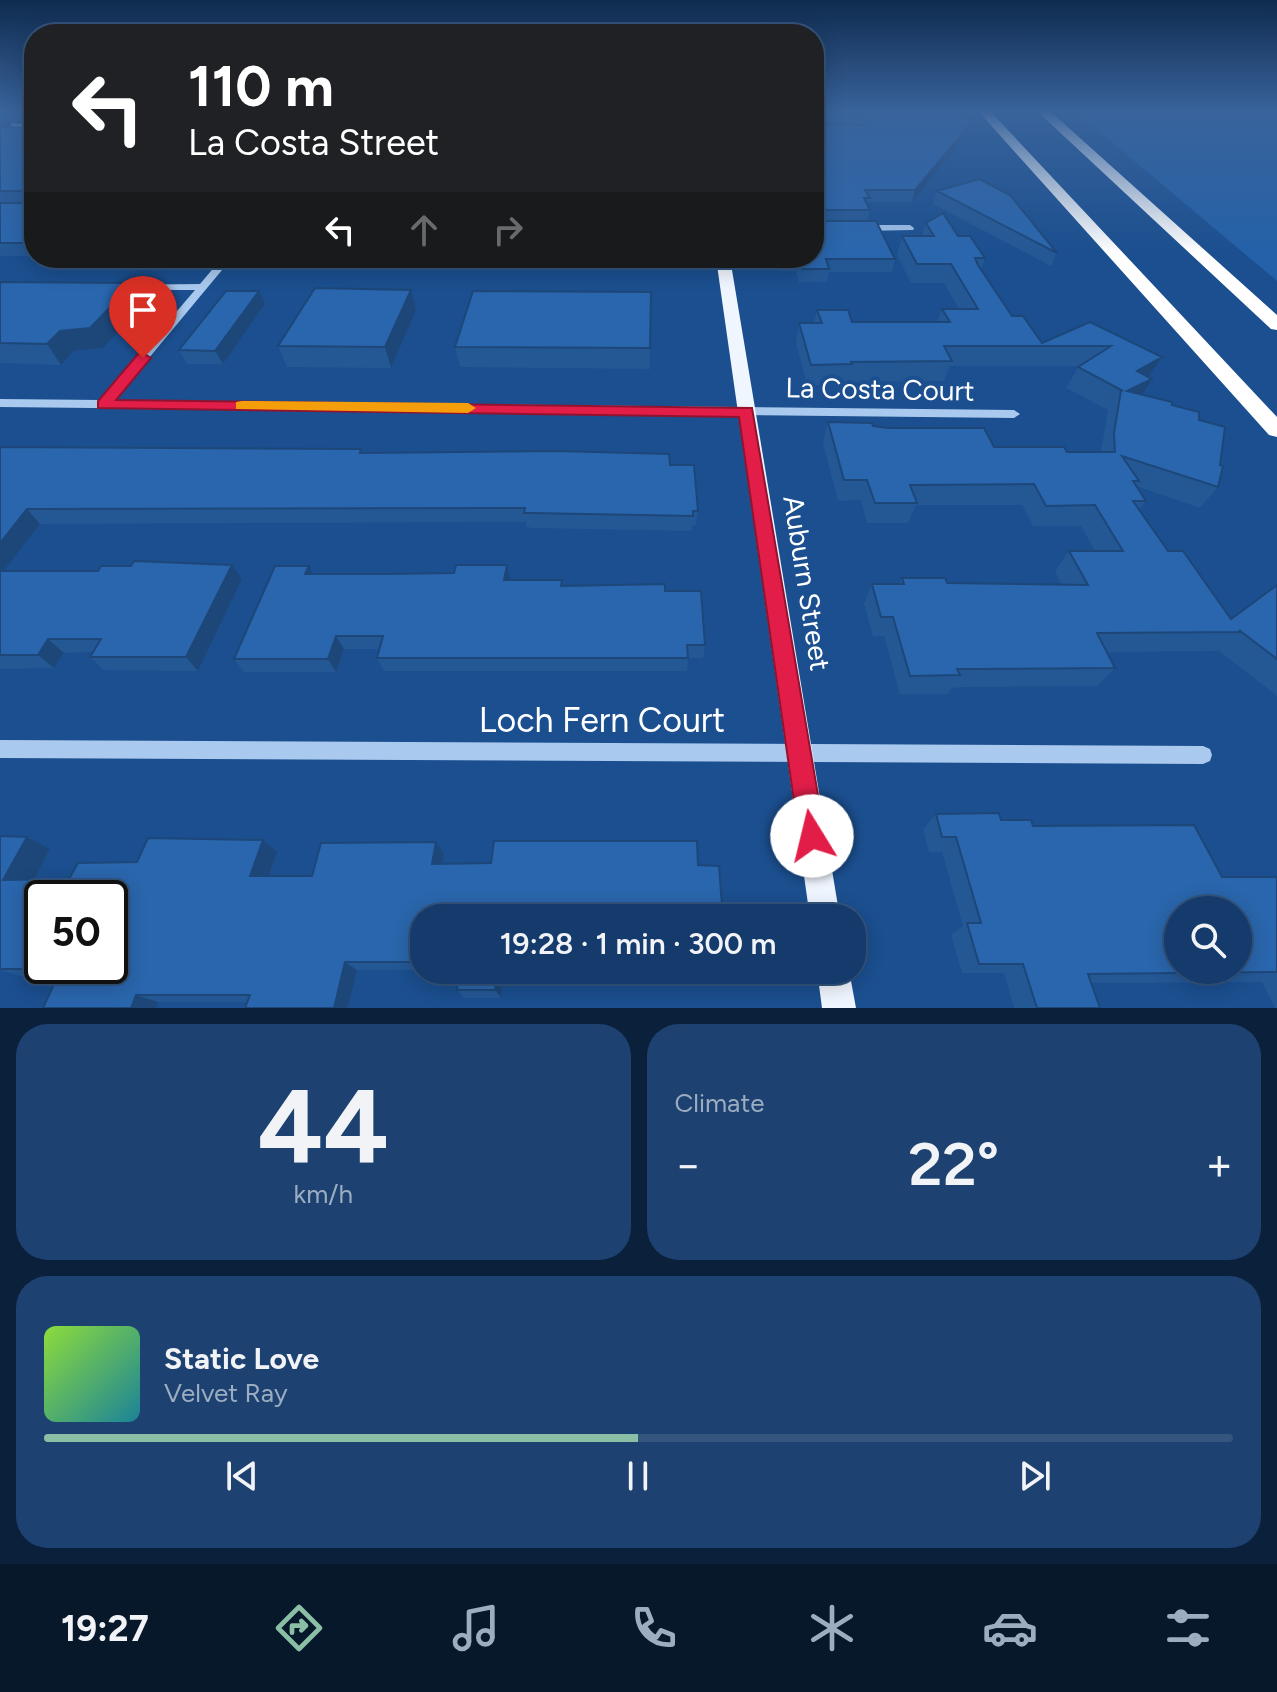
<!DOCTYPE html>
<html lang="en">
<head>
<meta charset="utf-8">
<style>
  body { margin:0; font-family:Figtree,sans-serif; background:#1d4271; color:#f1f3f6; height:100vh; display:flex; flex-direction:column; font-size:30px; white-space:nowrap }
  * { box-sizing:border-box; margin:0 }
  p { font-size:26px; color:#9dadc1 }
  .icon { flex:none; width:44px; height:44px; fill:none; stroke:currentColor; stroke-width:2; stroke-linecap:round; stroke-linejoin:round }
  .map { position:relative; height:1008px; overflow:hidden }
  .details { display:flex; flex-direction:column; gap:16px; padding:16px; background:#0b203b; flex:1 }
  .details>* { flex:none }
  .hud { position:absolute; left:24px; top:24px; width:800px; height:244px; border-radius:32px; box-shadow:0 4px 20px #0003,0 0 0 2px #33557e; background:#202124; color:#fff; overflow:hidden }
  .controls { position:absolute; left:1164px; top:896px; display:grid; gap:16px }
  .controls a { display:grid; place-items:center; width:88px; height:88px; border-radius:50%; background:#143b6b; box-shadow:0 4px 20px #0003,0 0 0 2px #33557e; font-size:40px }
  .speed { position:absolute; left:24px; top:880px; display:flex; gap:16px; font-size:40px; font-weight:700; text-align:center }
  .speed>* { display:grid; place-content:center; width:104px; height:104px; border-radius:50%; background:#143b6b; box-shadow:0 4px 20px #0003,0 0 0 2px #33557e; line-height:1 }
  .speed .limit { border:4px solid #111; border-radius:12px; background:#fff; color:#111 }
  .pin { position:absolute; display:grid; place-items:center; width:68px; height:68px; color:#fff; margin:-82px -34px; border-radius:50% 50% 50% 0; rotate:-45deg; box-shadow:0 0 8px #0007 }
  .pin .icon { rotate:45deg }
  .me { position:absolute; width:88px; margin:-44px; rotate:351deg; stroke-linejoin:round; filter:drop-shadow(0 0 6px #0008) }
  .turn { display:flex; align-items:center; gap:28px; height:168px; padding:0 32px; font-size:36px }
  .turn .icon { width:104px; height:104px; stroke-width:2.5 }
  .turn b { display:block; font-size:56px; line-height:68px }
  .lanes { display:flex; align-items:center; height:76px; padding:0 32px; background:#0003; justify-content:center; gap:40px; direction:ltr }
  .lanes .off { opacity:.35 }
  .big { font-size:60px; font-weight:600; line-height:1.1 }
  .details .tile { flex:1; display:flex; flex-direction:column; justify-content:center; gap:12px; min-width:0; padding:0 28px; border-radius:32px; background:#1d4271 }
  .details .dial { align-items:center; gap:0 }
  .dial b { font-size:104px; line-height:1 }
  .song { display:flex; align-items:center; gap:24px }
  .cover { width:96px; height:96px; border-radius:12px; background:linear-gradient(135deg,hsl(90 70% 55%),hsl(190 70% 35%)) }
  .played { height:8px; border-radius:4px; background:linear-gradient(90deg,#8abfa5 50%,#33557e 50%) }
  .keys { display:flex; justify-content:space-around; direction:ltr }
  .heat { display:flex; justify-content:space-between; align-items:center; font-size:44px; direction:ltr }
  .details .tiles { flex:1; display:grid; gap:16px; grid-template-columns:1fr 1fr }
  .tile:last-child { grid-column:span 2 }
  .trip { position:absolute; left:410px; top:904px; width:456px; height:80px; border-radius:32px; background:#143b6b; box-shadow:0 4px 20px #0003,0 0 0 2px #33557e; font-weight:600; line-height:80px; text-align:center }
  .tab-bar { display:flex; height:128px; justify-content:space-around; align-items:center; background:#08182b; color:#9dadc1 }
  .tab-bar .icon { width:56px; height:56px }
  .tab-bar .active { color:#8abfa5 }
  .tab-bar b { font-size:36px; color:#f1f3f6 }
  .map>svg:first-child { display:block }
  .green { fill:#2461a8 }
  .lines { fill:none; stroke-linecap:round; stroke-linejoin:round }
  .minor { fill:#a9c9ee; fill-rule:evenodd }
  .major { fill:#f0f6ff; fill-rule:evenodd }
  .highway { fill:#fff; fill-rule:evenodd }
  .wall { fill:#245895 }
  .shaded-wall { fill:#1d4779 }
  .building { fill:#2a66ad; stroke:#1d4779; stroke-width:2; fill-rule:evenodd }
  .route { fill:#e11d48; stroke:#92132f; stroke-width:2 }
  .slow { fill:#f59e0b }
  .labels { text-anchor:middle; stroke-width:8; stroke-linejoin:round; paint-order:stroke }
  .street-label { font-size:28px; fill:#fff; stroke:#1b4f8f }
  .near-street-label { font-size:34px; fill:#fff; stroke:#1b4f8f }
</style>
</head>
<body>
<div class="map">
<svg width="1277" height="1008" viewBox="0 0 1277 1008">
  <rect width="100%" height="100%" fill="#1b4f8f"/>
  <!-- green -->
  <path class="green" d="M 1076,112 L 1277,112 L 1277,281 Z"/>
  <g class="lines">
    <!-- minor -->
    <path class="minor" d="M 0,123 L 34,124 L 34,128 L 0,127 Z
      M 910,225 L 914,228 L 913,230 L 862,231 L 858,228 L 862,225 Z
      M 222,258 L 232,258 L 114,400 L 1014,410 L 1020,414 L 1014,418 L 0,407 L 0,399 L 101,400 L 195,290 L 115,290 L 111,289 L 111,285 L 200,284 Z
      M 0,740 L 1203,746 L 1210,749 L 1212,755 L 1210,761 L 1203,764 L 0,758 Z"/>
    <!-- major -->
    <path class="major" d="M 716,258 L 730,258 L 840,918 L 810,918 Z
      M 817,970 L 849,970 L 856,1008 L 822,1008 Z"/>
    <!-- highway -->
    <path class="highway" d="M 979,112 L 991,112 L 1277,417 L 1277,437 L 1269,435 Z
      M 1038,112 L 1051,112 L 1277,315 L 1277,330 L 1271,329 Z"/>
  </g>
  <!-- wall -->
  <path class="wall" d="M 0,112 L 34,112 L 34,119 L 30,121 L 9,121 L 13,128 L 34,128 L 34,256 L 0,256 Z
    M 814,112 L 950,112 L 969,132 L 912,202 L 869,202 L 868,206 L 870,210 L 867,221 L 895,259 L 892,272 L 829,272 L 827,282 L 799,282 L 796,271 L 779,271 L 776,258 L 814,258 Z
    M 937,191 L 1057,253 L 1051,266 L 933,204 Z
    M 926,223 L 958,236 L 985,258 L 981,270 L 1012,316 L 1042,343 L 1090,322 L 1148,377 L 1142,395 L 1172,405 L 1199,420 L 1218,487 L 1200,508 L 1136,486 L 1146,501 L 1139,510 L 1168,551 L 1231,619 L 1277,585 L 1277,696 L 1219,651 L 1107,652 L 1115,668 L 1097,686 L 964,687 L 952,688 L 948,694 L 900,694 L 884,636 L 873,636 L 864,604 L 872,584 L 899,584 L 902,578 L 947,583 L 1062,585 L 1055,571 L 1069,551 L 1095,551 L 1081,526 L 1033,526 L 1022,505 L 916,505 L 908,523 L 867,523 L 861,500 L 838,501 L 823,443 L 828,422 L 873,426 L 994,447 L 1067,452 L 1101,452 L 1108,410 L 1066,388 L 1079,366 L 950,366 L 944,381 L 847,382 L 846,385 L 807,385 L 796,343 L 799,323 L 814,323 L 817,310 L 852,322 L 937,322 L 942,309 L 959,309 L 944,283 L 911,283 L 897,255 L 902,236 L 922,236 Z
    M 302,258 L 338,258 L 337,260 L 303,260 Z
    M 0,282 L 129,283 L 140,303 L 131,312 L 133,316 L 103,348 L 74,351 L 61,365 L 0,363 Z
    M 411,290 L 416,310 L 391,368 L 287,367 L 278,346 Z
    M 259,291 L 265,304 L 223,364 L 187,364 L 179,350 Z
    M 651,292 L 650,369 L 460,367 L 455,347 Z
    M 0,447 L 363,453 L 670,465 L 698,511 L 696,525 L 692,525 L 692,531 L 534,528 L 526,527 L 526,522 L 40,524 L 4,571 L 242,579 L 198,671 L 104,670 L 90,657 L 92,652 L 64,653 L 54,668 L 0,669 Z
    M 313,574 L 510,580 L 563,586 L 665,591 L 705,645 L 703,658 L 688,658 L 687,671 L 384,671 L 377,658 L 379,649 L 344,649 L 336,672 L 244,672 L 234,659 Z
    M 936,814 L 1001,820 L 1033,826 L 1222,877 L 1277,877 L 1277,1008 L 1275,1008 L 1262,982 L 1091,983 L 1100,1008 L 1014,1008 L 1004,973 L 962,973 L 951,935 L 963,926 L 942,852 L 929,852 L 923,829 Z
    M 0,836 L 27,837 L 50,849 L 34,880 L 69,879 L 137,862 L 277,852 L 269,876 L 312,876 L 444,854 L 442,864 L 491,863 L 697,841 L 424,918 L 424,970 L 670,970 L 670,973 L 504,971 L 501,998 L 464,998 L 457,990 L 459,970 L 357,970 L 348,1008 L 245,1008 L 247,1002 L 158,1002 L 58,977 L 24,977 L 0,970 Z"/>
  <!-- shaded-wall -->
  <path class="shaded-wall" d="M 25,112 L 34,112 L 34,119 L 30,121 Z
    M 8,119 L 14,130 L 0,138 L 0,124 Z
    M 973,121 L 969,132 L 912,202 L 915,190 Z
    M 129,283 L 140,303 L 131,312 L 133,316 L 103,348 L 74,351 L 61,365 L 47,344 L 60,331 L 116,296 Z
    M 411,290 L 416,310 L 391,368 L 385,347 Z
    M 259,291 L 265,304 L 223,364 L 215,351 Z
    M 1162,357 L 1148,377 L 1137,371 Z
    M 1152,379 L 1139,400 L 1127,391 Z
    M 27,509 L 40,524 L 0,576 L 0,543 Z
    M 232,565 L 242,579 L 198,671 L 186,657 Z
    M 507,565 L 510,579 L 508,594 L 504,580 Z
    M 309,566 L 316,580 L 305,574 Z
    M 336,636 L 344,649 L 336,672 L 328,659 Z
    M 48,639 L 64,653 L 54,668 L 38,655 Z
    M 27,837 L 50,849 L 28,891 L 3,880 Z
    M 263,840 L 277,852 L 265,887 L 250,876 Z
    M 436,842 L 444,854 L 440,876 L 432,864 Z
    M 345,962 L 357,970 L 348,1008 L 334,1008 Z
    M 497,970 L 503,970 L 504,971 L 501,998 L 495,990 Z
    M 136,995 L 158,1002 L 156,1008 L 131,1008 Z"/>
  <!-- building -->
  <path class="building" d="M 814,112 L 950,112 L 973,121 L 915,190 L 865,190 L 870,198 L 864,198 L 870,210 L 814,210 L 816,221 L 876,221 L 895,259 L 826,259 L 829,269 L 802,269 L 798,258 L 814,258 L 814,116 L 816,124 L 863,125 L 870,121 L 863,115 L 814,115 Z
    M 0,127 L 34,128 L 34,243 L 0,243 L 0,203 L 26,203 L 29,194 L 26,191 L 0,191 Z
    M 979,179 L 1010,195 L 1057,253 L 937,191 Z
    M 943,213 L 958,236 L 970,236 L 985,258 L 975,258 L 978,265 L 1012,316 L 1023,316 L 1042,343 L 1090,322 L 1162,357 L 1137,371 L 1152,379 L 1127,391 L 1172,402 L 1172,405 L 1199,412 L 1199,420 L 1225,427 L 1220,465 L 1223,466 L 1218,487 L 1122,456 L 1139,481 L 1133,481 L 1146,501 L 1133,501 L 1168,551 L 1183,551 L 1231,619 L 1277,585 L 1277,659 L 1239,630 L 1241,632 L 1097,633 L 1115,668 L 976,669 L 957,669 L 960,675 L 910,676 L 893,617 L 881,617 L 872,584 L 904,584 L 902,578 L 945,578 L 947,583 L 1088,585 L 1069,551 L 1123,551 L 1095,505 L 1046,506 L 1034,484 L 910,485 L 917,503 L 875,503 L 867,480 L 844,480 L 828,422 L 872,423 L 873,426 L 889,428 L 984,428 L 994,447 L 1064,447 L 1067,452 L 1115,452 L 1114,433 L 1121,390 L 1123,391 L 1078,367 L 1111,346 L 944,346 L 952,361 L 851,362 L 852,364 L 811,365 L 799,323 L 822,323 L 817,310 L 848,310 L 852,322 L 950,322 L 942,309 L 978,309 L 951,264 L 917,264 L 902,236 L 934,236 L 926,223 Z
    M 0,282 L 129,283 L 116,296 L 121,296 L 90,328 L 60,331 L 47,344 L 0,343 Z
    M 315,288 L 411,290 L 385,347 L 278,346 Z
    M 226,291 L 259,291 L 215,351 L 179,350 Z
    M 473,291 L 651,292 L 650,348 L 455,347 Z
    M 0,447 L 361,449 L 360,453 L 557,451 L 669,454 L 670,465 L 694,465 L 698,511 L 693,511 L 693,516 L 532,513 L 524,513 L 525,508 L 27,509 L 0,543 Z
    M 134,561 L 232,565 L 186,657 L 90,657 L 101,639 L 48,639 L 38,655 L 0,655 L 0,571 L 98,571 L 101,566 L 131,566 Z
    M 456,565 L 507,565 L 504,580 L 562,580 L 561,586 L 665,584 L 665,591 L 701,591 L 705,645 L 687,645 L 688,658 L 377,658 L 383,636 L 336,636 L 328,659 L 234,659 L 275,566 L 309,566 L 305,574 L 383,574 L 454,573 Z
    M 999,813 L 1001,820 L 1031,820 L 1033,826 L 1194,825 L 1222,877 L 1277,877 L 1277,972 L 1088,974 L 1100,1008 L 1037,1008 L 1023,964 L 979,964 L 967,923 L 981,923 L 956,837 L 942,837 L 936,814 ZM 1178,910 L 1238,910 L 1238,970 L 1178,970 Z
    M 0,836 L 27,837 L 3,880 L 69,879 L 78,863 L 137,862 L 148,838 L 263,840 L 250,876 L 312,876 L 321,843 L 436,842 L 432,864 L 491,863 L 494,841 L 697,841 L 698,865 L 719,866 L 723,918 L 424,918 L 424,962 L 345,962 L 334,1008 L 245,1008 L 250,995 L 136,995 L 131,1008 L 43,1008 L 61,969 L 0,969 ZM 42,898 L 110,898 L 110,966 L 42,966 Z
    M 459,970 L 497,970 L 495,990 L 457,990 Z"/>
  <!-- sky -->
  <linearGradient id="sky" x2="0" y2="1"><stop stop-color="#0f2b4f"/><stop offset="0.44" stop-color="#39639b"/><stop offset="1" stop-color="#39639b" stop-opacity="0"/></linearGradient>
  <rect width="1277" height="253" fill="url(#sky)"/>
  <!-- route -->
  <path class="route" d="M 143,353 L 151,358 L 116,400 L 752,408 L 825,836 L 821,845 L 812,849 L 803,845 L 799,836 L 739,417 L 98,408 L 98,401 L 138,354 Z"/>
  <!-- slow -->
  <path class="slow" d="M 242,401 L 468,403 L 476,408 L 468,413 L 236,409 L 236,402 Z"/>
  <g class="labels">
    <!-- street labels -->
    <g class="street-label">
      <text transform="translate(880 389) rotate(1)" y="10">La Costa Court</text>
      <text transform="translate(807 583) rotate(81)" y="10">Auburn Street</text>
    </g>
    <!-- near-street labels -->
    <g class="near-street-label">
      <text x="602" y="732">Loch Fern Court</text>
    </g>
  </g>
</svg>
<div class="controls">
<a><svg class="icon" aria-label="search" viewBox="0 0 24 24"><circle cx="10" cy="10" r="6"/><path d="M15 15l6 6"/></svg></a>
</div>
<div class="speed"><div class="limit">50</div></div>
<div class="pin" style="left:143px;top:358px;background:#d93025"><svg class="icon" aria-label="arrive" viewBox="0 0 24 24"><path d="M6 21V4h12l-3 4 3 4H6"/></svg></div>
<svg class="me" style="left:812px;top:836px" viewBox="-20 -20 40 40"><circle r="19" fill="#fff"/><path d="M0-13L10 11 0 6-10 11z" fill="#e11d48"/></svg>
<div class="trip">19:28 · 1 min · 300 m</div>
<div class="hud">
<div class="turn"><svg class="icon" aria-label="left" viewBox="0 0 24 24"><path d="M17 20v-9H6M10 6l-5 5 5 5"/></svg><div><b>110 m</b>La Costa Street</div></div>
<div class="lanes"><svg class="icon" aria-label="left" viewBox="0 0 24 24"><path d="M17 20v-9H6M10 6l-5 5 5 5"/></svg><svg class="icon off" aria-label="ahead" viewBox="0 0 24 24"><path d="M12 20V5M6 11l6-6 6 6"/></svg><svg class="icon off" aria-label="right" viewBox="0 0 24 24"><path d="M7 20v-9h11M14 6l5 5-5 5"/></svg></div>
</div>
</div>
<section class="details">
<div class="tiles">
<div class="tile dial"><b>44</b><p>km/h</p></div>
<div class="tile"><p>Climate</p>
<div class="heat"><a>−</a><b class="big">22°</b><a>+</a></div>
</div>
<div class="tile">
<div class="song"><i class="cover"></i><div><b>Static Love</b><p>Velvet Ray</p></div></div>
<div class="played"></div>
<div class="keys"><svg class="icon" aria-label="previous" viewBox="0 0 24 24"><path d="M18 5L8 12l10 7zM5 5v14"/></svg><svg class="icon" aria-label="pause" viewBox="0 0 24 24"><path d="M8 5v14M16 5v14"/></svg><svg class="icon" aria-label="next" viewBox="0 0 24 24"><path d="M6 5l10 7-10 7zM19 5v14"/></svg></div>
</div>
</div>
</section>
<nav class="tab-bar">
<b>19:27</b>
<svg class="icon active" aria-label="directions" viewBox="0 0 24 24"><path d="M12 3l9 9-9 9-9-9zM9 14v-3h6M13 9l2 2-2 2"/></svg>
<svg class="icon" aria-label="music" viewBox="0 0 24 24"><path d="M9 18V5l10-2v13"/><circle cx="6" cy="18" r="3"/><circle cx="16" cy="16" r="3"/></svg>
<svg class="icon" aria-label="phone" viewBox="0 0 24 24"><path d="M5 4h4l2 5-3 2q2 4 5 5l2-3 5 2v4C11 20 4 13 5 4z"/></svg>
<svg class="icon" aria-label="climate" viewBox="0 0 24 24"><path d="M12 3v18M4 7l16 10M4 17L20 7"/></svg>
<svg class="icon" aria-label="car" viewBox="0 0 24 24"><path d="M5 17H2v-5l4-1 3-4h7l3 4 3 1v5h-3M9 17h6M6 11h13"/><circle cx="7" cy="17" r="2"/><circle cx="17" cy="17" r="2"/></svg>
<svg class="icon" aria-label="filters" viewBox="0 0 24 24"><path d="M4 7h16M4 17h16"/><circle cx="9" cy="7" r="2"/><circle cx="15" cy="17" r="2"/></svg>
</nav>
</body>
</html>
